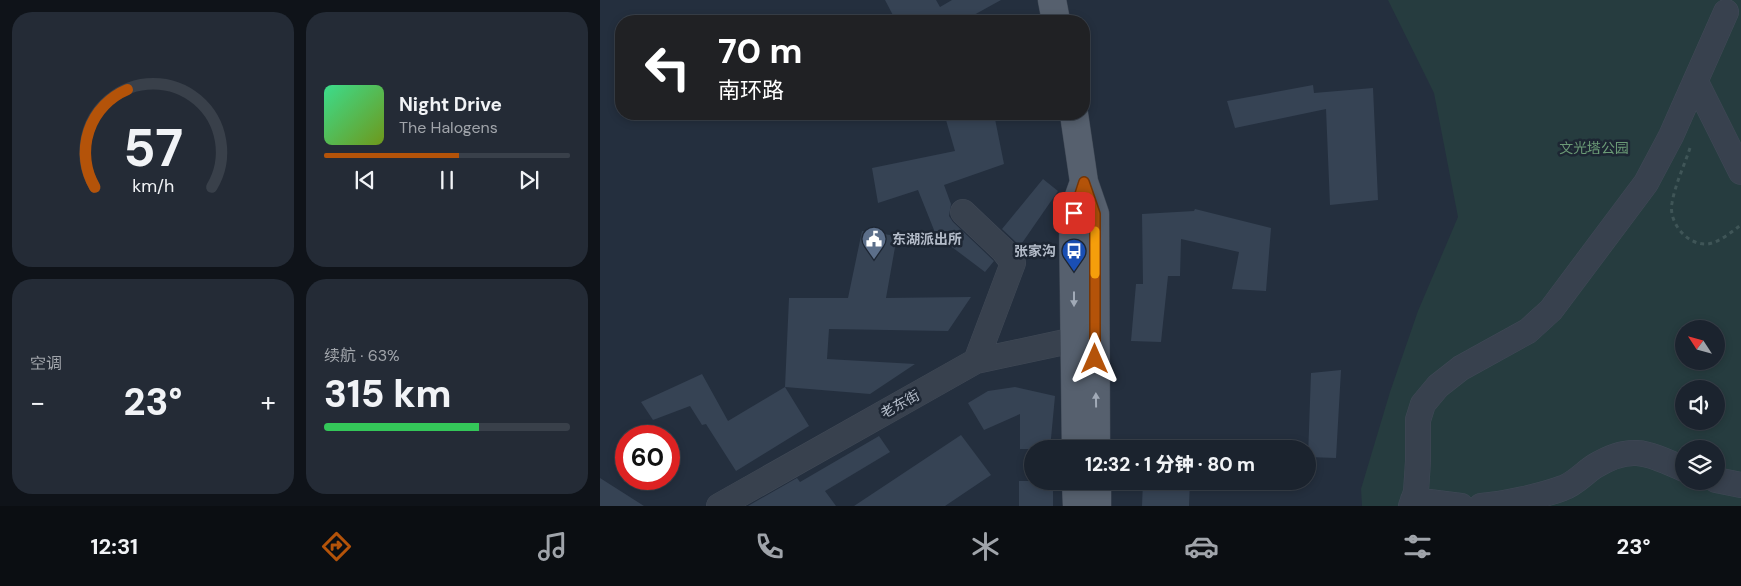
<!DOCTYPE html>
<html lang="zh">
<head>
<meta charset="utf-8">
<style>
  body { margin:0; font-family:"DM Sans","Noto Sans SC",sans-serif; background:#242b36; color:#f1f3f6; height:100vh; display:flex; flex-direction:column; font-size:19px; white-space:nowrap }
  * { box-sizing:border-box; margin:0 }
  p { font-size:16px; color:#a0a4aa }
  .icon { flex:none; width:28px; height:28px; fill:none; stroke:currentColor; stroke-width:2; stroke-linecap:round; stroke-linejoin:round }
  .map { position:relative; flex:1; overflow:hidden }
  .side { display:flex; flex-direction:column; gap:12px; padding:12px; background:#0f1319; width:600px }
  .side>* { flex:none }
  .banner { position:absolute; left:15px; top:15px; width:475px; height:105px; border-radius:20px; box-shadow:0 2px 8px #0003,0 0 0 1px #39404a; background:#202124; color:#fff; overflow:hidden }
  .needle { width:32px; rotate:306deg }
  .controls { position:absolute; left:1075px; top:320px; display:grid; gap:10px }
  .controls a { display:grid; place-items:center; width:50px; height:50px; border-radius:50%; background:#1b232e; box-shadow:0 2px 8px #0003,0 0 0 1px #39404a; font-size:25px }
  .speed { position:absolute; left:15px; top:425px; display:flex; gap:10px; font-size:25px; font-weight:700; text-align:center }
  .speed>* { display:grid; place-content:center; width:65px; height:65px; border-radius:50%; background:#1b232e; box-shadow:0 2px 8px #0003,0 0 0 1px #39404a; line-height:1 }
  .speed .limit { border:8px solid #d22; background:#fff; color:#111 }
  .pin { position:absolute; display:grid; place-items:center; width:42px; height:42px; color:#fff; margin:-21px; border-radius:10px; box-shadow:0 2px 8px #0006 }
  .me { position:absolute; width:55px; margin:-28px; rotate:0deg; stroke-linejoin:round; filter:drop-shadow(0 0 4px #0008) }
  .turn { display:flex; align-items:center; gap:18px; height:105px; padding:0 20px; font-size:22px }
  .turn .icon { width:65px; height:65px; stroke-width:2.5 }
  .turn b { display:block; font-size:35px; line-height:42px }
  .big { font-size:38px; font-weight:800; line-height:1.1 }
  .side .widget { flex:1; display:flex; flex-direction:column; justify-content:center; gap:8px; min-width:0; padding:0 18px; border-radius:20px; background:#242b36 }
  .side .dial { align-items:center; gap:0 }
  .dial svg { height:130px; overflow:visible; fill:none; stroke:#39404a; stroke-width:7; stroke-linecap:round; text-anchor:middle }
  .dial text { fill:#f1f3f6; stroke:none }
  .song { display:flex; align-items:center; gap:15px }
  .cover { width:60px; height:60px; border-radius:8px; background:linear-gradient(135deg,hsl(150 70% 55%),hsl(80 70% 35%)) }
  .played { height:5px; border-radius:2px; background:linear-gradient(90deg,#b45309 55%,#39404a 55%) }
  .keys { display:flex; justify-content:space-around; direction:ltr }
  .heat { display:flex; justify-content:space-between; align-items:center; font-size:28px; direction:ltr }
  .charge { height:8px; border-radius:4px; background:linear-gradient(90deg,#34c759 63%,#39404a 0) }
  .side .tiles { flex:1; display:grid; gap:12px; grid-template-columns:repeat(2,1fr) }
  .trip { position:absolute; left:424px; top:440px; width:292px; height:50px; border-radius:25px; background:#1b232e; box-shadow:0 2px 8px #0003,0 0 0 1px #39404a; font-weight:800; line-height:50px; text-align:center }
  .dock { display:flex; height:80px; justify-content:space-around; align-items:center; background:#0b0e12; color:#a0a4aa }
  .dock .icon { width:35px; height:35px }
  .dock .on { color:#b45309 }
  .dock b { font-size:22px; color:#f1f3f6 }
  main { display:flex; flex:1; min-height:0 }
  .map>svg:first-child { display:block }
  .green { fill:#263c3f; fill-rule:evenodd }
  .building { fill:#364354 }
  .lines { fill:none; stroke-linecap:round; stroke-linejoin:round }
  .minor-casing { stroke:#414a57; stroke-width:26 }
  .major-casing { stroke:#414a57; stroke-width:29 }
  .path { stroke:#3f5557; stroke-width:3; stroke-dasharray:4 4; stroke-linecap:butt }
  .minor { stroke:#38414e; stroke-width:25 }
  .major { stroke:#56606e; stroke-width:28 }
  .oneway { fill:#a1aab7 }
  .route-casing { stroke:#753606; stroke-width:12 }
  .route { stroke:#b45309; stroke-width:9 }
  .slow { stroke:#f59e0b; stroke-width:9 }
  .labels { text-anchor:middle; stroke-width:5; stroke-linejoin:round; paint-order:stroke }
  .park-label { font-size:14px; fill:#6b9a76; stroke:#1d2633 }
  .poi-label { font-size:14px; font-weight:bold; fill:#b4bcc9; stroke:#1d2633; text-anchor:start }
  .street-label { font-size:14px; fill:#b4bcc9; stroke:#1d2633 }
</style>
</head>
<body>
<main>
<section class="side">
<div class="tiles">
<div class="widget dial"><svg viewBox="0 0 100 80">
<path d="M14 69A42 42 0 1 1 86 69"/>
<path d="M14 69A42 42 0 0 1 34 9" stroke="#b45309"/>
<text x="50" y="56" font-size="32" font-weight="700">57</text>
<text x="50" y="72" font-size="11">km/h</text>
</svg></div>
<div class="widget">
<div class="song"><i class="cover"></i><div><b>Night Drive</b><p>The Halogens</p></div></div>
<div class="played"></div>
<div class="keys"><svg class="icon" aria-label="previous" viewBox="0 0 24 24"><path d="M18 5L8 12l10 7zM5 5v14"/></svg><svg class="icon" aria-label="pause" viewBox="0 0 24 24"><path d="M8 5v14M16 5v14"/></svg><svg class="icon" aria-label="next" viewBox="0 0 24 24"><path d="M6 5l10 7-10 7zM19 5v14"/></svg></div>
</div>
<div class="widget"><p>空调</p>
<div class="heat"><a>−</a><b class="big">23°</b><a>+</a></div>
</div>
<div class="widget"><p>续航 · 63%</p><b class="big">315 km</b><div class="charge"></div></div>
</div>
</section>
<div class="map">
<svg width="1141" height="506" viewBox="0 0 1141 506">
  <rect width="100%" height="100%" fill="#242f3e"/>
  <!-- green -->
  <path class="green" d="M 788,0 L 1141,0 L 1141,506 L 762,506 L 761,489 L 790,392 L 818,311 L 858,217 L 834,93 ZM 1084,329 L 1116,329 L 1116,361 L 1084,361 ZM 1084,389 L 1116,389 L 1116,421 L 1084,421 ZM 1084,449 L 1116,449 L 1116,481 L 1084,481 Z"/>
  <!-- building -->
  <path class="building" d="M 285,0 L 336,0 L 340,7 L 352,0 L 401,0 L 363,21 L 296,21 Z
    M 713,85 L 714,93 L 773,88 L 778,200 L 730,205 L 726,109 L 635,128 L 627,101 Z
    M 373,114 L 394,114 L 404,164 L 344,185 L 351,204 L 349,216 L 353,222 L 394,261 L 385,272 L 336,235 L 318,190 L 278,203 L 272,168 L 355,151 L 346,120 Z
    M 443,179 L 458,191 L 420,246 L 402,229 Z
    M 595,209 L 671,228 L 666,291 L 632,289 L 639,252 L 581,239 L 580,276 L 568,276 L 561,342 L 531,341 L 536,284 L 543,284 L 542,214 L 594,211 Z
    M 262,231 L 297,236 L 286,298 L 371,297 L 348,331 L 229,329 L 227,359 L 315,364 L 270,394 L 185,387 L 189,298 L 248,298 Z
    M 741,370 L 736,458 L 708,457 L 711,373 Z
    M 102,374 L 128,421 L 185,387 L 209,426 L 136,471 L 106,424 L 102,425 L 90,406 L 53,420 L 41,402 Z
    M 415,387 L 455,396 L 450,449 L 420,449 L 420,414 L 384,430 L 368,403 L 388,391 Z
    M 361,435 L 391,475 L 345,506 L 254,506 Z
    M 279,436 L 290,452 L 225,491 L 236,506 L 148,506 L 197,478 L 200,482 Z
    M 0,478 L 44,506 L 0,506 Z
    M 419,481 L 453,481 L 453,506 L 419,506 Z
    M 543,481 L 590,481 L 589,506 L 542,506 Z"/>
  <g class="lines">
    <defs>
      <path id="minor" d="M 1096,82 L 1141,172
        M 363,212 L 403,250 L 413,263 L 376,361
        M 1116,480 L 1141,485
        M 813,500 L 861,506
        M 119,506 L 376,361 L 474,340 L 493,341
        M 811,506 L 816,492 L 818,461 L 818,420 L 823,404 L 838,386 L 861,368 L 928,331 L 951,310 L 1046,183 L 1071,136 L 1126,12
        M 881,506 C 904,504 942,496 963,488 C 975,484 984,473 995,466 C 1031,444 1047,453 1084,469"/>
      <path id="major" d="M 452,0 L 456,21
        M 474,114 L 484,182 L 495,214 L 496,449
        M 476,449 L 473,213 L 484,182
        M 476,481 L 477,506
        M 497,481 L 497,506"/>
    </defs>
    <!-- minor casing -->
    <use href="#minor" class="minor-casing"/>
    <!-- major casing -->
    <use href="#major" class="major-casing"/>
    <!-- path -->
    <path class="path" d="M 1090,148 C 1084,166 1075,185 1072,203 C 1068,222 1087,246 1108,244 C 1120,242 1131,232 1141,225"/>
    <!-- minor -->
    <use href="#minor" class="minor"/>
    <!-- major -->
    <use href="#major" class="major"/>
  </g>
  <!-- one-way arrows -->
  <defs><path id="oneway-solid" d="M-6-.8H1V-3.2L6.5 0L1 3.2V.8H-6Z" transform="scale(1.25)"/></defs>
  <g class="oneway">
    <use href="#oneway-solid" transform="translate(474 299) rotate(90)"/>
    <use href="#oneway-solid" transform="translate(496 400) rotate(-91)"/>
  </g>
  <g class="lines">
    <defs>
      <path id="route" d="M 474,213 L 484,182 L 495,214 L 495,359"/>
    </defs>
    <!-- route casing -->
    <use href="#route" class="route-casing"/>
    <!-- route -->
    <use href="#route" class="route"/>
    <!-- slow -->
    <path class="slow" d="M 495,231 L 495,274"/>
  </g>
  <!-- icons -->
  <defs>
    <symbol id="civic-pin" viewBox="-11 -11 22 30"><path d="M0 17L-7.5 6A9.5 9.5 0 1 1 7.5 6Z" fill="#5c6f8a" stroke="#1d2633"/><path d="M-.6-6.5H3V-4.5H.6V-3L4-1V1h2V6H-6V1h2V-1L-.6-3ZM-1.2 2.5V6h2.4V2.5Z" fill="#fff"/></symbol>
    <symbol id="bus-pin" viewBox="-11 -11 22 30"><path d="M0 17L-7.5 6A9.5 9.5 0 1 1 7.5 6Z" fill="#1a4fb4" stroke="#1d2633"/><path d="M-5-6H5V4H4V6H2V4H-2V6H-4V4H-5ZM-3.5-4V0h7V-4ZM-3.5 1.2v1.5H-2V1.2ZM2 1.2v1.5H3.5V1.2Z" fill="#fff"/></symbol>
  </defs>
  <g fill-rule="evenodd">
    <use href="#civic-pin" x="260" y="225" width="28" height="38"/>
    <use href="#bus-pin" x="460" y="237" width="28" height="38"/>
  </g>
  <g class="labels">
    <!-- park labels -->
    <g class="park-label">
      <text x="994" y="153">文光塔公园</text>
    </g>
    <!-- poi labels -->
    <g class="poi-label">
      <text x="292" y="244">东湖派出所</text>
      <text x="456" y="256" text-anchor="end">张家沟</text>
    </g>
    <!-- street labels -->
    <g class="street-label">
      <text transform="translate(300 404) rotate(-29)" y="5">老东街</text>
    </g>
  </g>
</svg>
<div class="controls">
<a><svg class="needle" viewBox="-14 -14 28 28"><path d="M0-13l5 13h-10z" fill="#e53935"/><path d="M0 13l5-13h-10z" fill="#a0a4aa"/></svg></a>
<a><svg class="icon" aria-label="sound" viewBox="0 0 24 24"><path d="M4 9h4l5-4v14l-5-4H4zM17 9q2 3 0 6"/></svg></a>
<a><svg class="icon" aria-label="layers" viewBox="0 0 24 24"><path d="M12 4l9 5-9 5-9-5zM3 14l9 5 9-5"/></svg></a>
</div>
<div class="speed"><div class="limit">60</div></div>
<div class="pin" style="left:474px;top:213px;background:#d93025"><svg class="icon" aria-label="arrive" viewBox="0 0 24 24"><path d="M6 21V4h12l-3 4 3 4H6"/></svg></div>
<svg class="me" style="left:495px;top:359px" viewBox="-20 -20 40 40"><path d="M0-17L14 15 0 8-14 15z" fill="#b45309" stroke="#fff" stroke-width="4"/></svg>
<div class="trip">12:32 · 1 分钟 · 80 m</div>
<div class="banner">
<div class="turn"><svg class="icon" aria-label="left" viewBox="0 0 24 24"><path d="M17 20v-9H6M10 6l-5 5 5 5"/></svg><div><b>70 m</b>南环路</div></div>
</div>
</div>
</main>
<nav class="dock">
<b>12:31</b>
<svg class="icon on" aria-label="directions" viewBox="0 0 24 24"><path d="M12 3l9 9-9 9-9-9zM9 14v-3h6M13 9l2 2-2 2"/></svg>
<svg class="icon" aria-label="music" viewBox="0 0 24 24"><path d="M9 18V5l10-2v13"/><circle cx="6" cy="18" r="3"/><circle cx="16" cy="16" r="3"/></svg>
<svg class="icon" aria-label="phone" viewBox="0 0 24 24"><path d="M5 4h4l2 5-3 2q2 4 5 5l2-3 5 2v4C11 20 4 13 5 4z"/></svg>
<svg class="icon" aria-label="climate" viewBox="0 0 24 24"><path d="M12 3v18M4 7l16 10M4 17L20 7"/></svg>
<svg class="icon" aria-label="car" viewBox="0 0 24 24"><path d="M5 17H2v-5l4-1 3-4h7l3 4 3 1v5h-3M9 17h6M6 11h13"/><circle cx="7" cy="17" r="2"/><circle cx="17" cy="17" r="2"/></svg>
<svg class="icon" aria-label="filters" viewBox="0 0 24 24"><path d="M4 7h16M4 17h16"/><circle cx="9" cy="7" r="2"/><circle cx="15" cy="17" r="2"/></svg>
<b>23°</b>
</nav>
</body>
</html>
